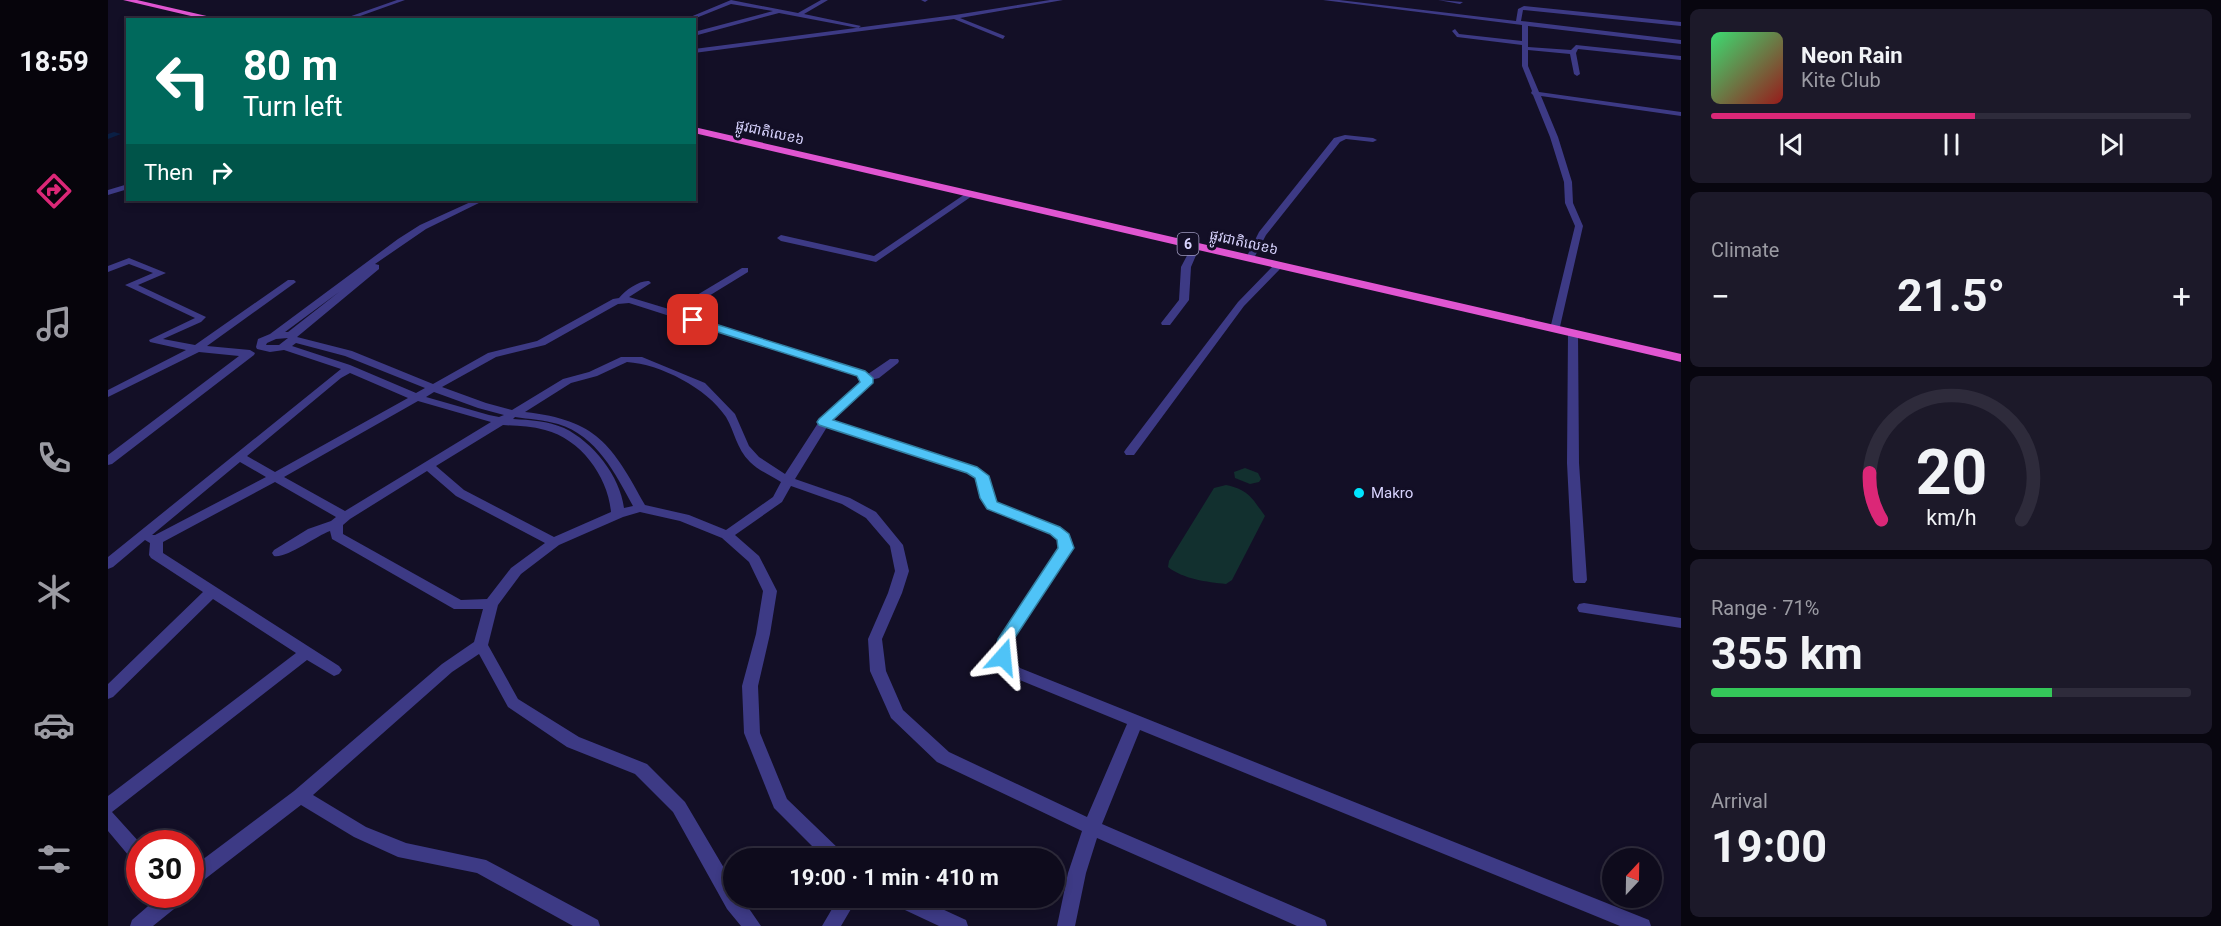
<!DOCTYPE html>
<html lang="en">
<head>
<meta charset="utf-8">
<style>
  body { margin:0; font-family:Roboto,"Noto Sans Khmer",sans-serif; background:#1c1929; color:#f1f3f6; height:100vh; display:flex; flex-direction:column; font-size:22px; white-space:nowrap }
  * { box-sizing:border-box; margin:0 }
  p { font-size:20px; color:#9b9ba3 }
  .icon { flex:none; width:33px; height:33px; fill:none; stroke:currentColor; stroke-width:2; stroke-linecap:round; stroke-linejoin:round }
  .map { position:relative; flex:1; overflow:hidden }
  .side { display:flex; flex-direction:column; gap:9px; padding:9px; background:#08060f; width:540px }
  .side>* { flex:none }
  .hud { position:absolute; left:18px; top:18px; width:570px; height:183px; border-radius:0px; box-shadow:0 3px 9px #0003,0 0 0 2px #2e2b3b; background:#00695c; color:#fff; overflow:hidden }
  .needle { width:39px; rotate:22deg }
  .controls { position:absolute; left:1494px; top:848px; display:grid; gap:12px }
  .controls a { display:grid; place-items:center; width:60px; height:60px; border-radius:50%; background:#0e0b1c; box-shadow:0 3px 9px #0003,0 0 0 2px #2e2b3b; font-size:30px }
  .speed { position:absolute; left:18px; top:830px; display:flex; gap:12px; font-size:30px; font-weight:700; text-align:center }
  .speed>* { display:grid; place-content:center; width:78px; height:78px; border-radius:50%; background:#0e0b1c; box-shadow:0 3px 9px #0003,0 0 0 2px #2e2b3b; line-height:1 }
  .speed .limit { border:9px solid #d22; background:#fff; color:#111 }
  .pin { position:absolute; display:grid; place-items:center; width:51px; height:51px; color:#fff; margin:-26px; border-radius:12px; box-shadow:0 3px 9px #0006 }
  .me { position:absolute; width:66px; margin:-33px; rotate:18deg; stroke-linejoin:round; filter:drop-shadow(0 0 4px #0008) }
  .turn { display:flex; align-items:center; gap:21px; height:126px; padding:0 18px; font-size:27px }
  .turn .icon { width:78px; height:78px; stroke-width:2.5 }
  .turn b { display:block; font-size:42px; line-height:51px }
  .then { display:flex; align-items:center; height:57px; padding:0 18px; background:#0003; gap:12px; font-size:22px }
  .big { font-size:45px; font-weight:700; line-height:1.1 }
  .side .card { flex:1; display:flex; flex-direction:column; justify-content:center; gap:9px; min-width:0; padding:0 21px; border-radius:9px; background:#1c1929 }
  .side .dial { align-items:center; gap:0 }
  .dial svg { height:156px; overflow:visible; fill:none; stroke:#2e2b3b; stroke-width:7; stroke-linecap:round; text-anchor:middle }
  .dial text { fill:#f1f3f6; stroke:none }
  .song { display:flex; align-items:center; gap:18px }
  .cover { width:72px; height:72px; border-radius:9px; background:linear-gradient(135deg,hsl(140 70% 55%),hsl(0 70% 35%)) }
  .played { height:6px; border-radius:3px; background:linear-gradient(90deg,#db2777 55%,#2e2b3b 55%) }
  .keys { display:flex; justify-content:space-around; direction:ltr }
  .heat { display:flex; justify-content:space-between; align-items:center; font-size:33px; direction:ltr }
  .charge { height:9px; border-radius:4px; background:linear-gradient(90deg,#34c759 71%,#2e2b3b 0) }
  .trip { position:absolute; left:615px; top:848px; width:342px; height:60px; border-radius:30px; background:#0e0b1c; box-shadow:0 3px 9px #0003,0 0 0 2px #2e2b3b; font-weight:700; line-height:60px; text-align:center }
  main { display:flex; flex:1; min-height:0 }
  .dock { display:flex; flex-direction:column; width:108px; justify-content:space-around; align-items:center; background:#06040b; color:#9b9ba3 }
  .dock .icon { width:42px; height:42px }
  .dock .on { color:#db2777 }
  .dock b { font-size:27px; color:#f1f3f6 }
  .map>svg:first-child { display:block }
  .green { fill:#12302f }
  .lines { fill:none; stroke-linecap:round; stroke-linejoin:round }
  .canal { fill:#0a1f44; fill-rule:evenodd }
  .minor { fill:#3d3a85; fill-rule:evenodd }
  .trunk { fill:#e055d1; fill-rule:evenodd }
  .route { fill:#4fc3f7; stroke:#337fa1; stroke-width:1.5 }
  .poi-dot { fill:#00e5ff; stroke:#130f26; stroke-width:2 }
  .labels { text-anchor:middle; stroke-width:6; stroke-linejoin:round; paint-order:stroke }
  .far-street-label { font-size:14px; fill:#d9d4ff; stroke:#130f26 }
  .shield { fill:#130f26; stroke:#9e99be; stroke-width:1.5 }
  .shield-label { font-size:14px; font-weight:bold; fill:#d9d4ff }
  .poi-label { font-size:15px; fill:#d9d4ff; stroke:#130f26; text-anchor:start }
</style>
</head>
<body>
<main>
<nav class="dock">
<b>18:59</b>
<svg class="icon on" aria-label="directions" viewBox="0 0 24 24"><path d="M12 3l9 9-9 9-9-9zM9 14v-3h6M13 9l2 2-2 2"/></svg>
<svg class="icon" aria-label="music" viewBox="0 0 24 24"><path d="M9 18V5l10-2v13"/><circle cx="6" cy="18" r="3"/><circle cx="16" cy="16" r="3"/></svg>
<svg class="icon" aria-label="phone" viewBox="0 0 24 24"><path d="M5 4h4l2 5-3 2q2 4 5 5l2-3 5 2v4C11 20 4 13 5 4z"/></svg>
<svg class="icon" aria-label="climate" viewBox="0 0 24 24"><path d="M12 3v18M4 7l16 10M4 17L20 7"/></svg>
<svg class="icon" aria-label="car" viewBox="0 0 24 24"><path d="M5 17H2v-5l4-1 3-4h7l3 4 3 1v5h-3M9 17h6M6 11h13"/><circle cx="7" cy="17" r="2"/><circle cx="17" cy="17" r="2"/></svg>
<svg class="icon" aria-label="filters" viewBox="0 0 24 24"><path d="M4 7h16M4 17h16"/><circle cx="9" cy="7" r="2"/><circle cx="15" cy="17" r="2"/></svg>
</nav>
<div class="map">
<svg width="1573" height="926" viewBox="0 0 1573 926">
  <rect width="100%" height="100%" fill="#130f26"/>
  <!-- green -->
  <path class="green" d="M 1137,468 L 1150,473 L 1153,479 L 1151,482 L 1142,484 L 1127,478 L 1126,472 Z
    M 1118,485 C 1141,490 1144,498 1157,516 L 1124,580 L 1118,584 C 1099,582 1075,579 1060,567 L 1061,561 L 1106,488 Z"/>
  <g class="lines">
    <!-- canal -->
    <path class="canal" d="M 6,132 L 13,134 L 0,139 L 0,134 Z"/>
    <!-- minor -->
    <path class="minor" d="M 289,0 L 297,0 L 241,20 L 232,20 Z
      M 623,0 L 690,13 L 713,0 L 720,0 L 696,14 L 753,26 L 750,28 L 671,13 L 586,36 L 586,32 L 665,11 L 623,4 L 583,20 L 575,20 Z
      M 813,0 L 820,0 L 817,2 Z
      M 942,0 L 955,0 L 852,18 L 897,36 L 895,39 L 846,19 L 586,53 L 586,49 L 847,15 Z
      M 1215,0 L 1231,0 L 1408,21 L 1410,9 L 1416,6 L 1573,22 L 1573,26 L 1415,10 L 1413,21 L 1573,40 L 1573,44 L 1420,26 L 1420,47 L 1463,50 L 1468,45 L 1573,56 L 1573,60 L 1470,49 L 1468,53 L 1472,74 L 1469,76 L 1466,74 L 1462,54 L 1420,50 L 1420,66 L 1431,92 L 1573,112 L 1573,116 L 1433,96 L 1450,137 L 1464,182 L 1465,203 L 1475,226 L 1451,331 L 1443,331 L 1442,329 L 1467,226 L 1457,203 L 1456,182 L 1442,137 L 1425,95 L 1423,93 L 1424,91 L 1414,66 L 1414,45 L 1349,37 L 1344,31 L 1347,29 L 1351,34 L 1414,41 L 1414,25 Z
      M 1330,0 L 1355,2 L 1352,4 Z
      M 1237,135 L 1265,138 L 1269,140 L 1265,142 L 1238,139 L 1232,142 L 1158,235 L 1145,260 L 1139,260 L 1138,258 L 1151,232 L 1226,138 Z
      M 20,184 L 20,189 L 0,195 L 0,190 Z
      M 860,192 L 867,194 L 768,262 L 673,241 L 669,238 L 673,235 L 766,256 Z
      M 367,200 L 377,200 L 318,229 L 267,264 L 271,265 L 271,269 L 189,337 L 244,351 L 325,384 L 380,353 L 429,341 L 505,299 L 511,298 C 517,290 532,280 541,281 L 543,283 L 521,297 L 564,310 L 634,268 L 640,268 L 640,272 L 573,313 L 760,374 L 782,359 L 790,359 L 791,361 L 790,363 L 771,378 L 763,380 L 762,385 L 724,421 L 868,467 L 880,476 L 885,498 L 888,502 L 952,527 L 963,538 L 965,548 L 905,640 L 903,656 L 912,668 L 1541,920 L 1543,926 L 1512,926 L 1032,730 L 994,824 L 1217,920 L 1219,926 L 1189,926 L 989,838 L 978,873 L 967,926 L 949,926 L 960,873 L 974,831 L 829,762 L 783,718 L 762,671 L 760,639 L 780,593 L 787,571 L 782,546 L 758,518 L 734,504 L 683,486 L 674,502 L 627,535 L 651,556 L 669,591 L 662,634 L 650,686 L 652,733 L 679,799 L 734,852 L 737,858 L 716,858 L 666,808 L 636,733 L 634,686 L 648,634 L 655,591 L 641,562 L 614,538 L 572,521 L 532,512 L 515,517 L 451,545 L 413,574 L 390,605 L 380,645 L 410,699 L 471,737 L 539,764 L 577,802 L 626,885 L 626,897 L 633,897 L 653,926 L 633,926 L 619,909 L 565,812 L 527,774 L 459,747 L 400,707 L 371,654 L 344,672 L 205,795 L 258,827 L 298,843 L 378,860 L 490,920 L 492,926 L 465,926 L 369,873 L 290,857 L 246,837 L 193,805 L 88,886 L 82,888 L 82,869 L 186,791 L 334,664 L 366,642 L 375,609 L 346,609 L 224,539 L 222,531 C 208,536 178,559 166,556 L 164,553 L 166,550 L 200,529 L 223,521 L 228,517 L 167,482 L 55,542 L 55,553 L 231,666 L 234,670 L 231,674 L 226,676 L 199,660 L 4,812 L 32,843 L 32,864 L 26,862 L 0,831 L 0,796 L 188,653 L 105,599 L 5,697 L 0,699 L 0,684 L 95,592 L 43,558 L 41,555 L 42,543 L 37,540 L 5,567 L 0,569 L 0,557 L 233,369 L 176,350 L 162,352 L 149,349 L 148,347 L 150,339 L 162,334 L 290,239 L 312,225 ZM 231,292 L 180,332 L 177,332 ZM 521,303 L 749,376 L 753,379 L 753,382 L 712,420 L 677,474 L 651,457 L 641,446 L 627,414 L 597,383 L 534,357 L 513,357 L 481,372 L 455,379 L 404,410 L 378,403 L 334,387 L 388,357 L 437,345 L 510,304 ZM 180,338 L 171,345 L 158,345 L 159,343 L 168,339 ZM 188,343 L 237,356 L 317,388 L 308,393 L 242,365 L 184,346 ZM 519,362 C 552,364 599,388 618,417 C 627,432 628,448 642,462 C 650,470 663,476 673,482 L 665,497 L 618,530 L 581,515 L 537,505 C 504,445 489,420 417,412 L 463,383 L 489,376 ZM 242,373 L 300,398 L 167,472 L 139,456 L 233,378 ZM 326,392 L 370,408 L 396,415 L 391,417 L 381,415 L 318,397 ZM 310,401 L 383,422 L 237,511 L 176,477 ZM 407,417 C 421,419 436,420 450,424 C 489,436 507,473 525,506 L 516,508 C 512,476 485,442 456,428 C 440,421 422,420 405,419 ZM 395,425 C 409,426 423,426 437,430 C 473,439 500,477 503,512 L 446,537 L 356,490 L 328,466 ZM 719,427 L 860,473 L 868,478 L 873,498 L 880,508 L 942,533 L 950,540 L 951,548 L 893,635 L 888,657 L 902,676 L 1019,724 L 979,817 L 841,752 L 795,710 L 778,671 L 774,639 L 794,593 L 801,571 L 795,545 L 768,512 L 742,498 L 687,479 ZM 132,462 L 158,477 L 47,535 L 44,535 ZM 319,471 L 348,496 L 437,543 L 403,568 L 379,599 L 353,600 L 235,534 L 235,525 L 242,519 Z
      M 1088,243 L 1092,246 L 1083,267 L 1081,300 L 1062,325 L 1054,325 L 1053,323 L 1071,300 L 1073,267 L 1084,246 Z
      M 21,258 L 58,273 L 30,285 L 98,317 L 93,322 L 55,339 L 87,345 L 180,280 L 186,280 L 188,282 L 99,346 L 142,350 L 147,353 L 146,355 L 4,464 L 0,465 L 0,455 L 131,356 L 91,352 L 0,397 L 0,390 L 78,350 L 42,342 L 41,340 L 87,318 L 17,285 L 45,273 L 21,264 L 0,272 L 0,266 Z
      M 1171,262 L 1174,263 L 1174,267 L 1136,306 L 1026,455 L 1018,455 L 1016,452 L 1018,449 L 1130,302 L 1168,263 Z
      M 1465,330 L 1470,333 L 1471,463 L 1479,580 L 1477,583 L 1467,583 L 1465,580 L 1459,463 L 1460,333 Z
      M 1476,603 L 1573,618 L 1573,628 L 1471,612 L 1469,608 L 1471,604 Z
      M 54,894 L 73,894 L 66,909 L 45,926 L 22,926 L 24,920 Z
      M 731,897 L 750,897 L 733,926 L 714,926 Z
      M 779,897 L 808,897 L 858,920 L 860,926 L 831,926 L 782,903 Z"/>
    <!-- trunk -->
    <path class="trunk" d="M 15,0 L 29,0 L 116,20 L 100,20 Z
      M 586,127 L 1573,354 L 1573,362 L 586,133 Z"/>
  </g>
  <!-- route -->
  <path class="route" d="M 585,317 L 757,371 L 765,378 L 765,383 L 725,420 L 869,467 L 881,476 L 889,502 L 952,527 L 961,534 L 966,548 L 906,639 L 901,661 L 895,663 L 889,661 L 887,657 L 890,639 L 950,548 L 949,540 L 942,534 L 879,509 L 872,498 L 867,478 L 859,473 L 711,425 L 709,422 L 711,419 L 752,382 L 749,376 L 581,323 L 579,320 Z"/>
  <!-- markers -->
  <circle class="poi-dot" cx="1251" cy="493" r="6"/>
  <g class="labels">
    <!-- far-street labels -->
    <g class="far-street-label">
      <text transform="translate(662 132) rotate(13)" y="5">ផ្លូវជាតិលេខ៦</text>
      <text transform="translate(1136 242) rotate(13)" y="5">ផ្លូវជាតិលេខ៦</text>
    </g>
    <!-- shield labels -->
    <rect class="shield" x="1069.5" y="233" width="21" height="22" rx="4.5"/>
    <g class="shield-label">
      <text x="1080" y="249">6</text>
    </g>
    <!-- poi labels -->
    <g class="poi-label">
      <text x="1263" y="498">Makro</text>
    </g>
  </g>
</svg>
<div class="controls">
<a><svg class="needle" viewBox="-14 -14 28 28"><path d="M0-13l5 13h-10z" fill="#e53935"/><path d="M0 13l5-13h-10z" fill="#9b9ba3"/></svg></a>
</div>
<div class="speed"><div class="limit">30</div></div>
<div class="pin" style="left:585px;top:320px;background:#d93025"><svg class="icon" aria-label="arrive" viewBox="0 0 24 24"><path d="M6 21V4h12l-3 4 3 4H6"/></svg></div>
<svg class="me" style="left:895px;top:657px" viewBox="-20 -20 40 40"><path d="M0-17L14 15 0 8-14 15z" fill="#4fc3f7" stroke="#fff" stroke-width="4"/></svg>
<div class="trip">19:00 · 1 min · 410 m</div>
<div class="hud">
<div class="turn"><svg class="icon" aria-label="left" viewBox="0 0 24 24"><path d="M17 20v-9H6M10 6l-5 5 5 5"/></svg><div><b>80 m</b>Turn left</div></div>
<div class="then">Then<svg class="icon" aria-label="right" viewBox="0 0 24 24"><path d="M7 20v-9h11M14 6l5 5-5 5"/></svg></div>
</div>
</div>
<section class="side">
<div class="card">
<div class="song"><i class="cover"></i><div><b>Neon Rain</b><p>Kite Club</p></div></div>
<div class="played"></div>
<div class="keys"><svg class="icon" aria-label="previous" viewBox="0 0 24 24"><path d="M18 5L8 12l10 7zM5 5v14"/></svg><svg class="icon" aria-label="pause" viewBox="0 0 24 24"><path d="M8 5v14M16 5v14"/></svg><svg class="icon" aria-label="next" viewBox="0 0 24 24"><path d="M6 5l10 7-10 7zM19 5v14"/></svg></div>
</div>
<div class="card"><p>Climate</p>
<div class="heat"><a>−</a><b class="big">21.5°</b><a>+</a></div>
</div>
<div class="card dial"><svg viewBox="0 0 100 80">
<path d="M14 69A42 42 0 1 1 86 69"/>
<path d="M14 69A42 42 0 0 1 8 45" stroke="#db2777"/>
<text x="50" y="56" font-size="32" font-weight="700">20</text>
<text x="50" y="72" font-size="11">km/h</text>
</svg></div>
<div class="card"><p>Range · 71%</p><b class="big">355 km</b><div class="charge"></div></div>
<div class="card"><p>Arrival</p><b class="big">19:00</b></div>
</section>
</main>
</body>
</html>
